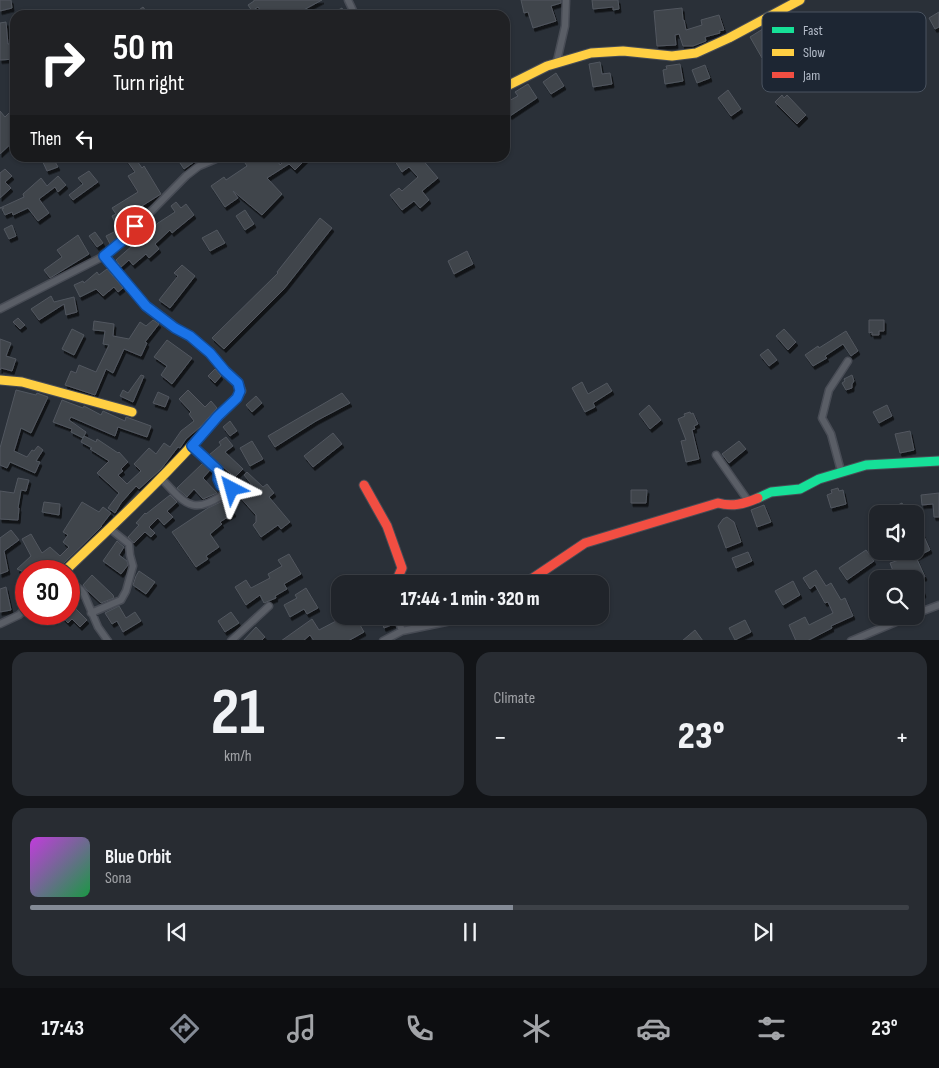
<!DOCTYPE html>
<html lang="en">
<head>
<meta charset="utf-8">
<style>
  body { margin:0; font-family:"Sofia Sans Condensed",sans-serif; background:#282c32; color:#f1f3f6; height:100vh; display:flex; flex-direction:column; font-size:19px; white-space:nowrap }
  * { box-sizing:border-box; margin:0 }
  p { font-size:16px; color:#a2a4a8 }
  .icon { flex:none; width:28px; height:28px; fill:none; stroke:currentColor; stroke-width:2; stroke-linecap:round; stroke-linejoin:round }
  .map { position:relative; height:640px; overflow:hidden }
  .sheet { display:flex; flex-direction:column; gap:12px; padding:12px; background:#121417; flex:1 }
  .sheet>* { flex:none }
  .banner { position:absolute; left:10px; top:10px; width:500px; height:152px; border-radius:15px; box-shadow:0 1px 4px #0004,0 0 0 1px #3d4147; background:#202124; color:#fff; overflow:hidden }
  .buttons { position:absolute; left:869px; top:505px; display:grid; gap:10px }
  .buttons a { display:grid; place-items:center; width:55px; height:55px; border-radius:10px; background:#20242a; box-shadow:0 1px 4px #0004,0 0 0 1px #3d4147; font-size:25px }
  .speed { position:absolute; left:15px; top:560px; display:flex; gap:10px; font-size:25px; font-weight:700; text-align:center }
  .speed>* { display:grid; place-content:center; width:65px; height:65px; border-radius:50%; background:#20242a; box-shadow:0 1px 4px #0004,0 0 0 1px #3d4147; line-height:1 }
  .speed .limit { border:8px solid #d22; background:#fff; color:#111 }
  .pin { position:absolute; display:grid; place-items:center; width:42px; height:42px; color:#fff; margin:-21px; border:2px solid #fff; border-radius:50%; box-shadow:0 1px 5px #0007 }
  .me { position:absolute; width:55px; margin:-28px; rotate:321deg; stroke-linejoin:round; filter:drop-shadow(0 0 4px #0008) }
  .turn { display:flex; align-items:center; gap:18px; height:105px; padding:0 20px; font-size:22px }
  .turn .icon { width:65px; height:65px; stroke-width:2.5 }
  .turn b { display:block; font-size:35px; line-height:42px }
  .then { display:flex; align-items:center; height:48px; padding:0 20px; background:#0003; gap:10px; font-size:19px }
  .big { font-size:38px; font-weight:800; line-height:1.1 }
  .sheet .tile { flex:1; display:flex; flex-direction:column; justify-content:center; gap:8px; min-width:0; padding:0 18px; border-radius:15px; background:#282c32 }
  .sheet .dial { align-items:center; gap:0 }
  .dial b { font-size:65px; line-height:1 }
  .song { display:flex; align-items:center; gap:15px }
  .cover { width:60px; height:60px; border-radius:8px; background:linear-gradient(135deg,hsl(290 70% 55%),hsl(140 70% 35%)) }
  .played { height:5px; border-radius:2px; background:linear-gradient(90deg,#848b96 55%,#3d4147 55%) }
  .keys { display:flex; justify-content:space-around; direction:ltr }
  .heat { display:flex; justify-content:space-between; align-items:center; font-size:28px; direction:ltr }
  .sheet .tiles { flex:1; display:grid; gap:12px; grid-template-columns:1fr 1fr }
  .tile:last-child { grid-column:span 2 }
  .trip { position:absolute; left:331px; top:575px; width:278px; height:50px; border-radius:15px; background:#20242a; box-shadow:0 1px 4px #0004,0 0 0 1px #3d4147; font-weight:800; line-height:50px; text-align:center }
  .menu { display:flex; height:80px; justify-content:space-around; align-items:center; background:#0d0e11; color:#a2a4a8 }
  .menu .icon { width:35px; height:35px }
  .menu .selected { color:#848b96 }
  .menu b { font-size:22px; color:#f1f3f6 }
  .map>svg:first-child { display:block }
  .building { fill:#3f444c; stroke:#52575f; filter:url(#shadow) }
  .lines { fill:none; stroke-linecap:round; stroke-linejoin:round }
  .street-casing { stroke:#484c55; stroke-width:9 }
  .fast-casing { stroke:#484c55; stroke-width:11 }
  .slow-casing { stroke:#484c55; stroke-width:11 }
  .jam-casing { stroke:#484c55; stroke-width:11 }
  .street { stroke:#5a5e66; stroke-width:6 }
  .fast { stroke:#16e098; stroke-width:9 }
  .slow { stroke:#ffcf43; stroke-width:9 }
  .jam { stroke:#f24e42; stroke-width:9 }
  .route-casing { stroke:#114b97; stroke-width:12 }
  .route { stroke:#1a73e8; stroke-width:9 }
  .key { fill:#1d2633; stroke:#4a5360; stroke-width:1 }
  .key-label { font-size:14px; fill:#b4bcc9 }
</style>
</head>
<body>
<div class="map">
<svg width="939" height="641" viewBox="0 0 939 641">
  <defs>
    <filter id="shadow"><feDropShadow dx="2" dy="3.5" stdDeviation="0" flood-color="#0009"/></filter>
  </defs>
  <rect width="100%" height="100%" fill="#2a3038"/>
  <!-- building -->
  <path class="building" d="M 0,0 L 11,0 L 12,8 L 0,11 Z
    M 254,0 L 322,0 L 298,13 L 297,11 L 290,15 L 264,15 L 258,7 L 252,11 L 248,5 L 254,1 Z
    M 521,0 L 561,0 L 561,3 L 551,6 L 556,21 L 533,28 L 528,12 L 524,13 Z
    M 592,0 L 618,0 L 619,9 L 613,10 L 613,7 L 593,9 Z
    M 143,7 L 149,15 L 132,15 Z
    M 342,8 L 346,15 L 329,15 Z
    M 682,8 L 683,20 L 684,20 L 686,30 L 702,25 L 701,20 L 719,15 L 724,30 L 719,31 L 720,33 L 705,37 L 706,41 L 693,46 L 683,46 L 679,34 L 675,35 L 676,45 L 657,46 L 654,11 Z
    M 939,12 L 939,27 L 935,29 L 929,18 Z
    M 789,18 L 794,30 L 785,33 L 799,61 L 785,68 L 776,50 L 762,58 L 750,37 L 766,27 Z
    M 6,22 L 8,44 L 15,43 L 15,59 L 0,60 L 0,23 Z
    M 600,62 L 602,74 L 610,73 L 612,84 L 593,87 L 589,64 Z
    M 680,64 L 683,81 L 665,84 L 663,70 L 667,69 L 666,66 Z
    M 705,65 L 710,78 L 697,83 L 692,70 Z
    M 556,73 L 564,86 L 551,94 L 543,82 Z
    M 528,84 L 537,98 L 510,116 L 505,107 L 505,103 L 518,96 L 515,92 Z
    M 728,90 L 741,109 L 731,116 L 718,98 Z
    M 782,95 L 784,98 L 787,95 L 806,115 L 797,124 L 775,102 Z
    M 15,107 L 15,140 L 0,154 L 0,111 L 5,117 Z
    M 41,158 L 53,158 L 58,167 L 47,171 Z
    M 125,158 L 135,158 L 142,168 L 144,166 L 161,194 L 137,209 L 141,214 L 128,223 L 129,226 L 121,234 L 112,216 L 116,214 L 112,208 L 138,192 L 128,176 L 135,172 Z
    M 181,158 L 200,158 L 184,169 L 178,160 Z
    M 247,158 L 276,158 L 280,165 L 287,158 L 307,158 L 295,170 L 289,164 L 267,178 L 282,194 L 262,215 L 233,191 L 238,198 L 225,207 L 211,186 L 224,177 L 226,180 L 247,166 L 243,160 Z
    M 393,158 L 421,158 L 438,178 L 422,191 L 429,200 L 420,208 L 414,201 L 402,210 L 390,195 L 399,188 L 402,191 L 418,177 L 409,167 L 402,172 Z
    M 5,169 L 12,176 L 5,182 L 11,188 L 0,198 L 0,173 Z
    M 89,171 L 98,182 L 73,200 L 69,195 L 83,184 L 78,178 Z
    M 58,176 L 66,185 L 58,192 L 55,187 L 39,199 L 49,213 L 38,221 L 28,208 L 13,215 L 12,212 L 5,215 L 2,209 L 4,208 L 0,208 L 24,197 L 23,194 L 41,178 L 47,186 Z
    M 176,202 L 181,208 L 186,204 L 194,215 L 172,233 L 170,230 L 155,244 L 159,249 L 149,258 L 146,254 L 133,265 L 129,260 L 121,267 L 116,260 L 158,223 L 175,212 L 171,206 Z
    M 245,210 L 254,224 L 245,230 L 236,216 Z
    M 320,218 L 332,228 L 284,289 L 224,349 L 212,338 L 278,273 L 277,272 Z
    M 12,225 L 16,236 L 9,239 L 4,229 Z
    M 217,230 L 225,243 L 210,251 L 202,238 Z
    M 116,231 L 119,237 L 110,244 L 106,236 Z
    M 95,232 L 103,243 L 97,247 L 89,236 Z
    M 78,235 L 89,254 L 50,278 L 44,270 L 62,257 L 57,250 Z
    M 467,251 L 473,264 L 454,274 L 448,261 Z
    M 182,265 L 195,276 L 170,308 L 159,300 L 178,276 L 174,273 Z
    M 107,269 L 123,288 L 118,292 L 114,287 L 103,296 L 96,289 L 80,297 L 74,285 L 83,281 L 84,283 L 97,272 L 99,275 Z
    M 51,296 L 54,302 L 74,297 L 77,312 L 66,315 L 64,304 L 39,320 L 31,309 Z
    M 18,318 L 25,325 L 20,329 L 13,322 Z
    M 153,320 L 159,324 L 145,342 L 147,343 L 141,356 L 124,349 L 113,373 L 106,369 L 95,395 L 65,385 L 71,371 L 76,373 L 79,365 L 96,372 L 109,345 L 103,344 L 105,331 L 93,330 L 94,321 L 114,324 L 113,336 L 129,339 L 140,322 L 146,326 Z
    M 869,320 L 884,320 L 884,331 L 879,331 L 879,335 L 872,335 L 872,332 L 869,333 Z
    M 72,329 L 84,335 L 74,355 L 62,349 Z
    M 784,329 L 796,342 L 788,350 L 776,336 Z
    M 846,331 L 858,351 L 851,356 L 843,344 L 825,356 L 827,358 L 813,366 L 805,355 L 818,346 L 819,348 Z
    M 0,339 L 11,343 L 6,356 L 16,359 L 12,371 L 1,368 L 0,370 Z
    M 167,340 L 192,358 L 172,384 L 161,375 L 167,366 L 154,357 Z
    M 768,349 L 777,360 L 769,366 L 760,355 Z
    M 215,369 L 221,376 L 215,383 L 208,376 Z
    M 141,375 L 144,376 L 133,402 L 120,396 L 123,390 L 128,393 Z
    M 852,375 L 854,381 L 852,384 L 852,388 L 846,390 L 842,383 L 845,381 L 844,379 Z
    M 582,382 L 588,394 L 607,383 L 612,391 L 593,403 L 595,407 L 585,412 L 572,388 Z
    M 16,390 L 36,395 L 37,393 L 48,397 L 31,433 L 21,428 L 14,451 L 27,457 L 32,450 L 34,451 L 38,446 L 43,450 L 36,461 L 40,462 L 35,473 L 10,462 L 7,468 L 0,465 L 0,448 Z
    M 188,390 L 205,407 L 211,401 L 217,408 L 200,427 L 186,439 L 180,448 L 178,447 L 161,469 L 139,489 L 136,486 L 121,503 L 115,513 L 108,508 L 119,493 L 97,473 L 109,461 L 90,449 L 92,448 L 81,442 L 84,436 L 96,442 L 97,439 L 118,453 L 119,452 L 128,462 L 121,469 L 123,471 L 118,475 L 127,484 L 141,471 L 134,464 L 149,448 L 156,454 L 164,443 L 170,447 L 181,431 L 194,421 L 189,414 L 191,412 L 179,399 Z
    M 158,392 L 169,397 L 165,407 L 153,403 Z
    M 342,393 L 350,403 L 316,421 L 275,447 L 268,436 Z
    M 256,396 L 262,403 L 252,412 L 246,405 Z
    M 62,400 L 83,408 L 84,406 L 101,415 L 103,411 L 125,421 L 126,417 L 151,426 L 147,437 L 118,427 L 115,436 L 71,417 L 69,420 L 86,432 L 83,438 L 71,432 L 72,429 L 53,422 Z
    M 649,405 L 661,420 L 650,429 L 639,414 Z
    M 887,405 L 892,416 L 879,423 L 873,412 Z
    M 690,412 L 691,414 L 693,413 L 698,424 L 694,426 L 695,429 L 692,430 L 699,459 L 686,462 L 681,441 L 686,440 L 678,419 L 685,416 L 684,414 Z
    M 230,421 L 237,431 L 230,436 L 223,427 Z
    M 910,431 L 914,450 L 900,453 L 895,434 Z
    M 333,433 L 342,444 L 313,467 L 304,456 Z
    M 226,437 L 233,446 L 225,452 L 243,469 L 235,477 L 209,455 L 221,445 L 219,442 Z
    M 252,441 L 263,459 L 250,466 L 240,448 Z
    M 739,441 L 746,449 L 729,463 L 722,454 Z
    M 203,463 L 210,470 L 203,478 L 217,493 L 203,499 L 194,489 L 187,497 L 177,488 Z
    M 247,472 L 263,487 L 267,484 L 274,493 L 269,497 L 290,522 L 281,529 L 278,525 L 261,537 L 253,525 L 256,522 L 256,515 L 239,496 L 252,485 L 244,475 Z
    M 18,478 L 29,480 L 26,491 L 21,490 L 18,508 L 19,508 L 18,520 L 0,519 L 0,491 L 14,493 Z
    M 838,488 L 839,491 L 843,490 L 846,504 L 831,508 L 827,495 L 832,493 L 831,490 Z
    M 631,490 L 647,490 L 646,503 L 631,503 Z
    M 939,493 L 939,517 L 934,517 L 933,504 L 922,505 L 921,495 Z
    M 170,495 L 177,502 L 167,511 L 173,517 L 164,525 L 158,518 L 149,527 L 155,533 L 151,537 L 145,532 L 134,543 L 128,537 L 139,525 L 136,523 L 145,513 L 146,514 Z
    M 225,500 L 234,513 L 220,522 L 222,524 L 210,534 L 219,547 L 206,556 L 208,559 L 196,567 L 172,532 L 208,508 Z
    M 44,502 L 60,504 L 59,515 L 42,512 Z
    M 82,502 L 99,512 L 103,507 L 111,513 L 101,526 L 102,526 L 61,566 L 59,571 L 26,571 L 26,573 L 17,569 L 31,556 L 22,539 L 31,534 L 42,553 L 50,547 L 60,556 L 69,547 L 63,542 L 68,535 L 63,532 Z
    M 902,503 L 906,510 L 899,514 L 874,514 L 874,507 L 896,506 Z
    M 764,505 L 771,522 L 757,527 L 751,510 Z
    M 727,517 L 734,522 L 741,542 L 726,548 L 718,526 L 723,519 Z
    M 11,530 L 19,540 L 4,551 L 8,571 L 0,574 L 0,538 Z
    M 922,532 L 930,550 L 916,557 L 925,577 L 919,579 L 924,594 L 915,598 L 915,579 L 896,579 L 890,563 L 905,558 L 902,551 L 919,551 L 915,541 L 915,536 Z
    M 117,541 L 124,547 L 119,555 L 127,561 L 128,565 L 121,574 L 103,561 Z
    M 866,550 L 874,561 L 847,580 L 839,568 Z
    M 748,552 L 752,561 L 736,568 L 732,558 Z
    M 289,554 L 301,574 L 284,584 L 287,589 L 275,596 L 276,598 L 264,603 L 260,595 L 246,605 L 235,587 L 246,580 L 251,588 L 270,578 L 268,574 L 282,566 L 278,560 Z
    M 816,570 L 826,586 L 831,583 L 841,600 L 845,598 L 853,616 L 831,626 L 832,628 L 807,641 L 796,641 L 789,625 L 805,617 L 809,625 L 833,613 L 828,602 L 825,603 L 815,585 L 810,589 L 803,578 Z
    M 139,571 L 155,582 L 146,594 L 133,585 L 136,576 Z
    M 92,575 L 113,595 L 114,598 L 101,603 L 86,589 L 83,585 Z
    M 793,581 L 800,595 L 783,605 L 775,591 Z
    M 6,587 L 11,610 L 0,612 L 0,589 Z
    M 69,588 L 78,596 L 71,604 L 87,620 L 80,627 L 72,619 L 68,623 L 60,615 L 55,621 L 45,614 L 69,614 Z
    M 306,588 L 318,608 L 307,614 L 304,609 L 290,617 L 284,605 L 297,598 L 295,595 Z
    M 26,591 L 26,602 L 20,605 L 16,596 Z
    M 878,598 L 878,617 L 870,602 Z
    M 119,606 L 126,618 L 135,612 L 141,621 L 123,632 L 117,621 L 112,624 L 105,613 Z
    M 340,606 L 340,616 L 355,616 L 364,632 L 348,641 L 314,641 L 310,635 L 303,641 L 281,641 L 312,619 L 319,630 L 338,620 L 333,611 Z
    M 231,612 L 239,623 L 225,632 L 218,621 Z
    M 380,616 L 392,616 L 394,624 L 384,628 Z
    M 745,620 L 751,632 L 735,640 L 729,628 Z
    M 256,627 L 265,637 L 261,641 L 243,641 Z
    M 695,630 L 703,641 L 682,641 Z"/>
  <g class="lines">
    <defs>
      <path id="street" d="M 348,0 L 355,15
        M 557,61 L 565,26 L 566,0
        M 0,309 L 104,256 L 122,241 L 186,176 L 199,166 L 218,158
        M 716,455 L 749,502
        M 841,471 L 831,434 L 822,418 L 829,390 L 848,361
        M 161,478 C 189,509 194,515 232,489 L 221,486 L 218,479 L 218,470 L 192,446
        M 69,581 L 81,590 L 84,594 L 98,627 L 108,641
        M 91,613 L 121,600 L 126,591 L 133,566 L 130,555 L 129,544 L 109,528
        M 915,614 L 939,605
        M 397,616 L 402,631
        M 0,624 L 19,615 L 26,608
        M 231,641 L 269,606
        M 383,641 L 402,631 L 475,616
        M 851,641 L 910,616"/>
      <path id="fast" d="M 104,256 L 146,306 L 175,328 L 191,337
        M 758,498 L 771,492 L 800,489 L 819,479 L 866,465 L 939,461"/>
      <path id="slow" d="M 505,87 L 547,66 L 591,53 L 623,51 L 672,56 L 696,53 L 729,38 L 800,0
        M 0,380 L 22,382 L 132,412
        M 65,571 C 115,523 165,477 210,425 C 220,413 234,404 241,391 L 238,383 L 225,371 L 210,353 L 191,337"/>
      <path id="jam" d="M 364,485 L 387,526 L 402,568 L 395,584
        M 524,584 L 585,543 L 718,503 C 732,507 744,504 758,498"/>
    </defs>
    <!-- street casing -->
    <use href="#street" class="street-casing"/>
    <!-- fast casing -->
    <use href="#fast" class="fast-casing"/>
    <!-- slow casing -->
    <use href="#slow" class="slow-casing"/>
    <!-- jam casing -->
    <use href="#jam" class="jam-casing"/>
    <!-- street -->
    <use href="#street" class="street"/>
    <!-- fast -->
    <use href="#fast" class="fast"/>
    <!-- slow -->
    <use href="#slow" class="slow"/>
    <!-- jam -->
    <use href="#jam" class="jam"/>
  </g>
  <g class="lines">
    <defs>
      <path id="route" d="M 135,226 L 122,241 L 104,256 L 146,306 L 175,328 L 190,336 L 210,353 L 225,371 L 238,383 L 240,391 L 237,398 L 218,416 L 192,446 L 218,470 L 218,479 L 221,486 L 232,489"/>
    </defs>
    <!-- route casing -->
    <use href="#route" class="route-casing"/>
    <!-- route -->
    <use href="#route" class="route"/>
  </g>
  <!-- legend -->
  <rect x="762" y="12" width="164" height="80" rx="8" class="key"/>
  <rect x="772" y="27" width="22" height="6" fill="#16e098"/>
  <rect x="772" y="49" width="22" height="7" fill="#ffcf43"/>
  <rect x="772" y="72" width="22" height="6" fill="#f24e42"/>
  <g class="key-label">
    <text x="803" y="35">Fast</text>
    <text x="803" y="57">Slow</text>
    <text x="803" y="80">Jam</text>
  </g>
</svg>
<div class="buttons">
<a><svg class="icon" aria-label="sound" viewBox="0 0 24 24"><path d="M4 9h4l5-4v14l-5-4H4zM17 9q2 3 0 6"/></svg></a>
<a><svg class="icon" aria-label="search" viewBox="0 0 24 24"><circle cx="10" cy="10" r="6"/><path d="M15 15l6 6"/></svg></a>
</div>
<div class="speed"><div class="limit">30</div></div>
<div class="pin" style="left:135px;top:226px;background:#d93025"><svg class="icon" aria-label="arrive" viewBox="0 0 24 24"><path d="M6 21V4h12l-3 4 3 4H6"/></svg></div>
<svg class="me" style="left:232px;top:489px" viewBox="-20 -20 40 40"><path d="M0-17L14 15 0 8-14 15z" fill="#1a73e8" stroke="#fff" stroke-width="4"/></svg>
<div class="trip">17:44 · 1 min · 320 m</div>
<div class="banner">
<div class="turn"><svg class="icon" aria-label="right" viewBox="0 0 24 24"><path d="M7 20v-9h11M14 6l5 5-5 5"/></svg><div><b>50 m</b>Turn right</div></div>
<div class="then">Then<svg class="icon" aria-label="left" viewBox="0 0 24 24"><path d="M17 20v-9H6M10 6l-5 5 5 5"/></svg></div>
</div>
</div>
<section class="sheet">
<div class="tiles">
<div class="tile dial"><b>21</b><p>km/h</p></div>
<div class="tile"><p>Climate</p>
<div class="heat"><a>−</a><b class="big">23°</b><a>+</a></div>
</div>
<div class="tile">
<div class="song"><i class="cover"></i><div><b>Blue Orbit</b><p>Sona</p></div></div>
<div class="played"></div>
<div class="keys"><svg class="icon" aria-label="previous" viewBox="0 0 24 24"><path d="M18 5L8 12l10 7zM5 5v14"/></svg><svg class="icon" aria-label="pause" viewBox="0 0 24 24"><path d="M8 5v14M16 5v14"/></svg><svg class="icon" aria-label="next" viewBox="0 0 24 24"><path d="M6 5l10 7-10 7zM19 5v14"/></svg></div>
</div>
</div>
</section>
<nav class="menu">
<b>17:43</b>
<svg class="icon selected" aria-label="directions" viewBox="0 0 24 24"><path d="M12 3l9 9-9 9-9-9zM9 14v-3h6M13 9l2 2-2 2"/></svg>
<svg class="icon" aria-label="music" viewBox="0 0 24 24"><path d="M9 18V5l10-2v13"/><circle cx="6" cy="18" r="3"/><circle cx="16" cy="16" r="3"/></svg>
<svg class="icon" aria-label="phone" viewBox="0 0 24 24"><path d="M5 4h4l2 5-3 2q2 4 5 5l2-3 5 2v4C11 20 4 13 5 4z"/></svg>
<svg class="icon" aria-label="climate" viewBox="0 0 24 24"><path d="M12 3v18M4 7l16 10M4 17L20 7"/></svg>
<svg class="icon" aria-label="car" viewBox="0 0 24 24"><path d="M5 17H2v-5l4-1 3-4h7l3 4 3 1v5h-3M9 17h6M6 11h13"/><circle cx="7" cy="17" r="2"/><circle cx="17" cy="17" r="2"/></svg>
<svg class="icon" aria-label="filters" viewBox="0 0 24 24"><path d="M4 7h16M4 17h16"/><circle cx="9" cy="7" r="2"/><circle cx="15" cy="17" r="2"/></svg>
<b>23°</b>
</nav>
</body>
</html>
